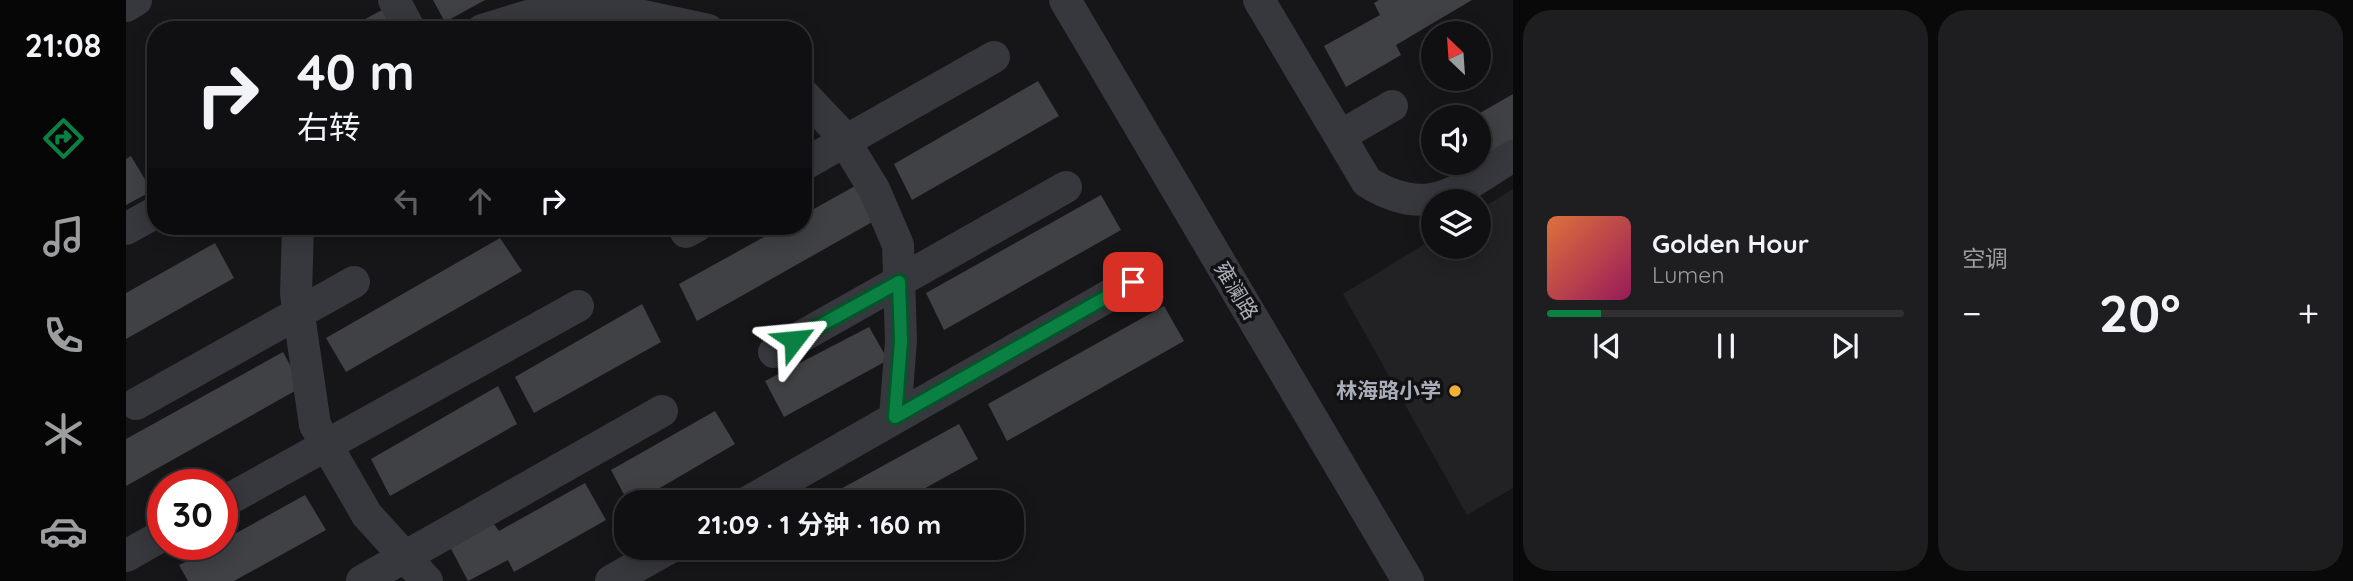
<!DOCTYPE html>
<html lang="zh">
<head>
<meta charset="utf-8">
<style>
  body { margin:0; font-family:Quicksand,"Noto Sans SC",sans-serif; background:#1e1e20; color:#f1f3f6; height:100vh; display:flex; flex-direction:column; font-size:26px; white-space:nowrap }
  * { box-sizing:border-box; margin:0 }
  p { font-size:23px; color:#9c9d9f }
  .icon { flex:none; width:38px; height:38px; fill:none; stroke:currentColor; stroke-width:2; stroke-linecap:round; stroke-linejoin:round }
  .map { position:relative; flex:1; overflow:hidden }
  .details { display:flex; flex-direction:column; gap:10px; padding:10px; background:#09090a; width:840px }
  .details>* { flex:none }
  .guide { position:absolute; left:21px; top:21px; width:665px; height:214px; border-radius:28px; box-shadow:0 4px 18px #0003,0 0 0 2px #303032; background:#101012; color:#f1f3f6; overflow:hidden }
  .needle { width:46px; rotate:335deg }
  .buttons { position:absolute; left:1295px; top:21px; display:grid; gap:14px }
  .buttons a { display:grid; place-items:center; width:70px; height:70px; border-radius:50%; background:#101012; box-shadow:0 4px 18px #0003,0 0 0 2px #303032; font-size:35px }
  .speed { position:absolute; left:21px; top:469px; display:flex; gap:14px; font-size:35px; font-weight:700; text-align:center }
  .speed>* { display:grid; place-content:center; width:91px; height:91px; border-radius:50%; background:#101012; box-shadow:0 4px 18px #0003,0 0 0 2px #303032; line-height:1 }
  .speed .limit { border:10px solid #d22; background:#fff; color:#111 }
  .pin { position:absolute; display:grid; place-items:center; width:60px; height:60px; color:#fff; margin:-30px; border-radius:14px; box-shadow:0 4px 10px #0006 }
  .me { position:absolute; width:77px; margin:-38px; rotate:61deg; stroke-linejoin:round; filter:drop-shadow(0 0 5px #0008) }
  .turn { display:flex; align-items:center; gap:24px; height:147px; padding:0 35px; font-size:32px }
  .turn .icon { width:91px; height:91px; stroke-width:2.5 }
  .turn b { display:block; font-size:49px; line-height:60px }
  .lanes { display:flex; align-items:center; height:66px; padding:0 35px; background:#0003; justify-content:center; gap:35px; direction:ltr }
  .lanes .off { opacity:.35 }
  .big { font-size:52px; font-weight:700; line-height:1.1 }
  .details .tile { flex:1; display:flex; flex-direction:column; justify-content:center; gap:10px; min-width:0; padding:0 24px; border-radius:28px; background:#1e1e20 }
  .song { display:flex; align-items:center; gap:21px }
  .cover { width:84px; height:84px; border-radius:10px; background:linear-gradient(135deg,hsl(20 70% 55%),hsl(330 70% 35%)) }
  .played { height:7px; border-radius:4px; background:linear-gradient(90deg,#0b8043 15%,#303032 15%) }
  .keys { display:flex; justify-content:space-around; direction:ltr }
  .heat { display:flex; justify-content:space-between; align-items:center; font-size:38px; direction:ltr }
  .details .tiles { flex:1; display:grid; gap:10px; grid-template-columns:repeat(2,1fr) }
  .trip { position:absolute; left:488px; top:490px; width:410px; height:70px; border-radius:28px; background:#101012; box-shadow:0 4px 18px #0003,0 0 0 2px #303032; font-weight:700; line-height:70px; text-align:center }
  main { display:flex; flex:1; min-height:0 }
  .dock { display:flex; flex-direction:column; width:126px; justify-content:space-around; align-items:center; background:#060607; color:#9c9d9f }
  .dock .icon { width:49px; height:49px }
  .dock .active { color:#0b8043 }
  .dock b { font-size:32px; color:#f1f3f6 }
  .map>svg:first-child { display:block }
  .built { fill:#222225 }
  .building { fill:#404145 }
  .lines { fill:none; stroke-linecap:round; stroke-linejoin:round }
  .minor { stroke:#37383d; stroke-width:32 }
  .route-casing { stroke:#07532c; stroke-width:18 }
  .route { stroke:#0b8043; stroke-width:12 }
  .poi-dot { fill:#f2b134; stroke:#111113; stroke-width:2.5 }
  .labels { text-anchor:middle; stroke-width:7; stroke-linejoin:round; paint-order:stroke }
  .street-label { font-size:21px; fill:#a8adb8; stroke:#111113 }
  .poi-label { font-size:21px; font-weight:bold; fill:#a8adb8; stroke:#111113; text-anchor:end }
</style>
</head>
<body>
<main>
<nav class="dock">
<b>21:08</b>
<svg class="icon active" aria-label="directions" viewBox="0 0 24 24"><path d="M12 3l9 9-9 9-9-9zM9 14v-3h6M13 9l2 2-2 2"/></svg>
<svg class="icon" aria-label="music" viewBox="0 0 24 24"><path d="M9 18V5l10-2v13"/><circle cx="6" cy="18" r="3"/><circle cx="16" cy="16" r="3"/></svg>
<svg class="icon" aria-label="phone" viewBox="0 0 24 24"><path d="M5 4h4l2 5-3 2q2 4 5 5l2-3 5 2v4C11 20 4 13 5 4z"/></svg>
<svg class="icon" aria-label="climate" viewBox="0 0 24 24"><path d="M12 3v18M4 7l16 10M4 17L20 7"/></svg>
<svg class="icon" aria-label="car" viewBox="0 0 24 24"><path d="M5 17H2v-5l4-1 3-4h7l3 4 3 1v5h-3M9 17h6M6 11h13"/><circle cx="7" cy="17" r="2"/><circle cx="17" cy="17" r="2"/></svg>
</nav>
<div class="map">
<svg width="1387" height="581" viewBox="0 0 1387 581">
  <rect width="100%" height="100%" fill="#161618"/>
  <!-- built -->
  <path class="built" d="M 1387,189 L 1387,488 L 1341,515 L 1217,294 L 1307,239 L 1307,247 L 1353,247 L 1353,210 Z"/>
  <!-- building -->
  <path class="building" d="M 307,0 L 359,0 L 319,22 Z
    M 1253,0 L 1346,0 L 1270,45 L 1275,55 L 1220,87 L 1198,46 L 1254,15 L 1248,3 Z
    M 256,10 L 267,30 L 219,30 Z
    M 912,81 L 933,116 L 786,200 L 768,164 Z
    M 1387,94 L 1387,141 L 1353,161 L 1353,117 L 1347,117 Z
    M 5,156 L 26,191 L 0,205 L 0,159 Z
    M 1316,163 L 1349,163 L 1324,177 Z
    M 729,186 L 748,221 L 571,321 L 553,284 L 658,226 L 677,226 L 677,215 Z
    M 975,195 L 995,230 L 818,330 L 800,293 Z
    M 374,238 L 396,271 L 220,372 L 200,338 Z
    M 89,243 L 108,278 L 0,339 L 0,293 Z
    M 516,304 L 535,342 L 408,413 L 389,377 Z
    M 1038,306 L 1058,341 L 881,441 L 862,404 Z
    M 743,327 L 762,360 L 658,417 L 639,381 Z
    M 157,352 L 176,387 L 0,486 L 0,439 Z
    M 372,386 L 391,424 L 264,496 L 245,459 Z
    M 589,411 L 609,444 L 510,502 L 502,502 L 485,470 Z
    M 833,424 L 852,459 L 774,502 L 691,502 Z
    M 459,483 L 480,520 L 388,572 L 382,560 L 342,581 L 324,547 L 367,523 L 373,531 Z
    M 179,495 L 200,530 L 108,581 L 62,581 L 53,565 L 96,544 L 96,541 Z
    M 661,548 L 692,548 L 668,561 Z"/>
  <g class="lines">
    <!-- minor -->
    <path class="minor" d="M 268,0 L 284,30
      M 939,0 L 1282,581
      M 1133,0 L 1241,182 C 1305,221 1332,189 1387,156
      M 0,6 L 10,0
      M 356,30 L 425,9 L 490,10 L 582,30
      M 677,94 L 713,132 L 748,189 L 772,245 L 775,341 L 769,417
      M 1214,136 L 1266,106
      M 677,165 L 868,57
      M 172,226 L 170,294 L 189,425 L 241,515 L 301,581
      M 0,229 L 30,212
      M 560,232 L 571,226
      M 648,352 L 940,187
      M 10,404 L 228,282
      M 622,502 L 1007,282
      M 96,503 L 452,306
      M 0,556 L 37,535
      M 236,581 L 536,411
      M 485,581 L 543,548"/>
  </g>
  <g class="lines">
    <defs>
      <path id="route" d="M 668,340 L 773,282 L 775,341 L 769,417 L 1007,282"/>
    </defs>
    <!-- route casing -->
    <use href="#route" class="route-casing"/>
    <!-- route -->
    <use href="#route" class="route"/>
  </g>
  <!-- markers -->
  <circle class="poi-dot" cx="1329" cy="391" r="7"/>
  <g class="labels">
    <!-- street labels -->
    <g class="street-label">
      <text transform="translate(1110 291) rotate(59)" y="7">雍澜路</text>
    </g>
    <!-- poi labels -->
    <g class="poi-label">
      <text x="1315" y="398">林海路小学</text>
    </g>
  </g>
</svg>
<div class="buttons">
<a><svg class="needle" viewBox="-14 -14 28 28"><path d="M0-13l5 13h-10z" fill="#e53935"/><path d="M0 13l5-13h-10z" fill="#9c9d9f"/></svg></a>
<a><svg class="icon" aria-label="sound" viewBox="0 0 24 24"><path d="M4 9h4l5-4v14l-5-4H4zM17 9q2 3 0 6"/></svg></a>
<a><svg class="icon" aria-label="layers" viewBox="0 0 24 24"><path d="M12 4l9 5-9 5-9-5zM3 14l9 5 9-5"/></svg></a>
</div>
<div class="speed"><div class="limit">30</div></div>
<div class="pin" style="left:1007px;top:282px;background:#d93025"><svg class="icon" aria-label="arrive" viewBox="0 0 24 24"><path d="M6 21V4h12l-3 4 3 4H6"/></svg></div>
<svg class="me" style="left:668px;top:340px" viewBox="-20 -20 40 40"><path d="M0-17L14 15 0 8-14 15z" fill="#0b8043" stroke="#fff" stroke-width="4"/></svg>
<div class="trip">21:09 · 1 分钟 · 160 m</div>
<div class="guide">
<div class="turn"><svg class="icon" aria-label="right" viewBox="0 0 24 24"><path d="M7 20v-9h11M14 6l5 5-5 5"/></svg><div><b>40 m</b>右转</div></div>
<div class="lanes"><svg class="icon off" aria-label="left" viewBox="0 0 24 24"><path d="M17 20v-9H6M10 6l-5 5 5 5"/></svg><svg class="icon off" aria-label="ahead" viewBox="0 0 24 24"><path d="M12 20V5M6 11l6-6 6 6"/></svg><svg class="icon" aria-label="right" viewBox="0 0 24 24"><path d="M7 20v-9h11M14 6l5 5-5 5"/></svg></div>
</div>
</div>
<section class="details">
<div class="tiles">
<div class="tile">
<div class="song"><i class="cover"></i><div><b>Golden Hour</b><p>Lumen</p></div></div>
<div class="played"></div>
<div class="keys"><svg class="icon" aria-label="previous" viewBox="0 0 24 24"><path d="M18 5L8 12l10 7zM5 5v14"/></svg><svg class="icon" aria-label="pause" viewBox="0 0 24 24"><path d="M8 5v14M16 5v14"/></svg><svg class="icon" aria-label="next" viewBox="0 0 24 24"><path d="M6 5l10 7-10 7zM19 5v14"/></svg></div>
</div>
<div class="tile"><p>空调</p>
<div class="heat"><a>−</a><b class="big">20°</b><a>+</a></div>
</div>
</div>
</section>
</main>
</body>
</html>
